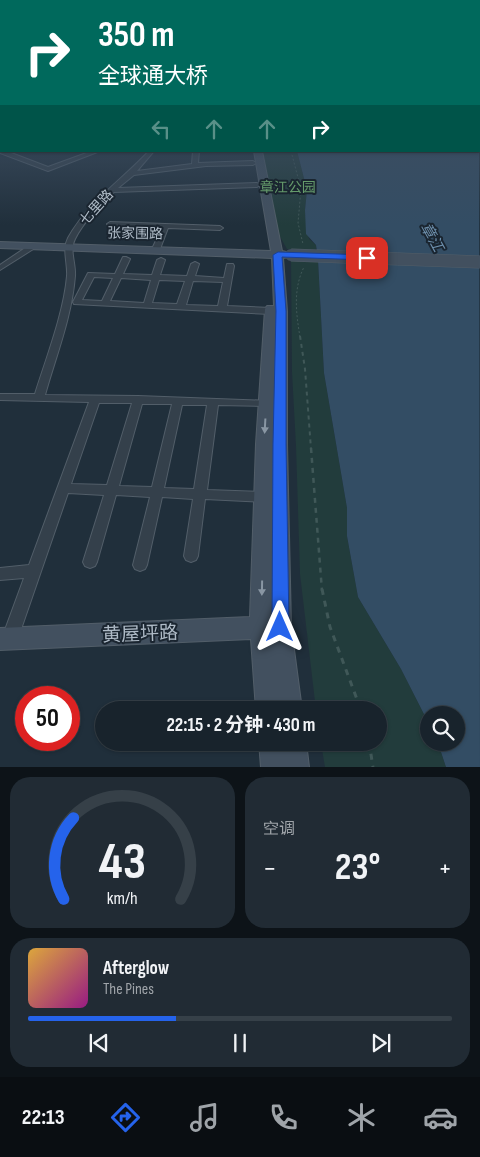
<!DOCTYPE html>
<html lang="zh">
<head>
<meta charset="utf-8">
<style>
  body { margin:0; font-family:"Sofia Sans Condensed","Noto Sans SC",sans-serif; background:#212b34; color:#f1f3f6; height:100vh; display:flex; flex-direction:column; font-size:19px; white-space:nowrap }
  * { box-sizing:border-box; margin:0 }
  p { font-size:16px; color:#9fa4a9 }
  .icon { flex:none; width:28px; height:28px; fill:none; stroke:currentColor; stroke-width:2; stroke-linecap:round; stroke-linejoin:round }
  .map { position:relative; height:767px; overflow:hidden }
  .side { display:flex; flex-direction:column; gap:10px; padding:10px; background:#0d1318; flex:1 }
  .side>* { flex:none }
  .top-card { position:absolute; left:0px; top:0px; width:480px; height:152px; box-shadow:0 1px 4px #0004,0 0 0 1px #364048; background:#00695c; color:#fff; overflow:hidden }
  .fabs { position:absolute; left:420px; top:706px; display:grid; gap:10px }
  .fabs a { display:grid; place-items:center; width:45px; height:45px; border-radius:50%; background:#18232c; box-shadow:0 1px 4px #0004,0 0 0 1px #364048; font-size:25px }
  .speed { position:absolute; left:15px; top:686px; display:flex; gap:10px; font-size:25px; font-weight:700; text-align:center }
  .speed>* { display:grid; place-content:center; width:65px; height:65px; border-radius:50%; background:#18232c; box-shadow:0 1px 4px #0004,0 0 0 1px #364048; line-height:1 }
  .speed .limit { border:8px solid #d22; background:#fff; color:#111 }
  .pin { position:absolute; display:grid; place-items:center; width:42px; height:42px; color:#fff; margin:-21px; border-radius:10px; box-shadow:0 2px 8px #0006 }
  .me { position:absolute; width:55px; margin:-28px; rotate:0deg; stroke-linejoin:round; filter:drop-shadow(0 0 4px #0008) }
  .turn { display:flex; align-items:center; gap:18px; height:105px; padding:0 15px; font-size:22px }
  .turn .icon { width:65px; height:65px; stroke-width:2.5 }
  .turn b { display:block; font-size:35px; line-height:42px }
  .lanes { display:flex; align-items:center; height:48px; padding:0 15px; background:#0003; justify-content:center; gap:25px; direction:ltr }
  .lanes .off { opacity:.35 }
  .big { font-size:38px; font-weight:700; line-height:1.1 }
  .side .widget { flex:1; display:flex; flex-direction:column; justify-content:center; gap:8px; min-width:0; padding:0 18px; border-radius:20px; background:#212b34 }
  .side .dial { align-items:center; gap:0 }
  .dial svg { height:130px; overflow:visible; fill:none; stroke:#364048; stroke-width:7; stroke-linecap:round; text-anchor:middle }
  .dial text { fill:#f1f3f6; stroke:none }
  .song { display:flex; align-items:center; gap:15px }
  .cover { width:60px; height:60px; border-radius:8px; background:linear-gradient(135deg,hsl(40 70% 55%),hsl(310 70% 35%)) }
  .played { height:5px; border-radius:2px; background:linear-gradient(90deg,#2563eb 35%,#364048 35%) }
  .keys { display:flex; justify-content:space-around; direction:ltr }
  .heat { display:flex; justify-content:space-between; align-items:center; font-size:28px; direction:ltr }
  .side .tiles { flex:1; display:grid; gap:10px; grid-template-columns:1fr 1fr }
  .widget:last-child { grid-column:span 2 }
  .trip { position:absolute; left:95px; top:701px; width:292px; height:50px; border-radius:25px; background:#18232c; box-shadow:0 1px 4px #0004,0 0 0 1px #364048; font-weight:700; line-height:50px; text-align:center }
  .menu { display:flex; height:80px; justify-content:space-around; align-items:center; background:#0a0e12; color:#9fa4a9 }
  .menu .icon { width:35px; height:35px }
  .menu .on { color:#2563eb }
  .menu b { font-size:22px; color:#f1f3f6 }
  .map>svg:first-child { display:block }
  .green { fill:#223c3c }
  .water { fill:#334d64 }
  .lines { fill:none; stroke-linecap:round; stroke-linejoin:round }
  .street-casing { stroke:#525e69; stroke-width:2 }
  .secondary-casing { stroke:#525e69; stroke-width:2 }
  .path-far3 { stroke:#405858; stroke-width:1; stroke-dasharray:2 2; stroke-linecap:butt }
  .path-far2 { stroke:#405858; stroke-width:2; stroke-dasharray:4 4; stroke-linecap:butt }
  .path-far1 { stroke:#405858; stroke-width:2.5; stroke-dasharray:5 5; stroke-linecap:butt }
  .path { stroke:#405858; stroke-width:3; stroke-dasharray:6 6; stroke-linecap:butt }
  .street { fill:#34404b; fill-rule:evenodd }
  .secondary { fill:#42505f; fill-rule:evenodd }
  .secondary-bridge-casing { stroke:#525e69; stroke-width:13; stroke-linecap:butt }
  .secondary-bridge { stroke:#42505f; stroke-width:12 }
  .oneway { fill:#8996a3 }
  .route { fill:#2563eb; stroke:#184099 }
  .labels { text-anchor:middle; stroke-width:4; stroke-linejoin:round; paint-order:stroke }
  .far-park-label { font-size:14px; fill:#659a6b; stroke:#1a2530 }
  .far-street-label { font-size:14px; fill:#afbbc7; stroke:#1a2530 }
  .far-water-label { font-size:15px; font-style:italic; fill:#6e90ad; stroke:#1a2530 }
  .near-street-label { font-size:19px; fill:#afbbc7; stroke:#1a2530 }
</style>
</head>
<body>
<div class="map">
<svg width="480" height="767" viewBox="0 0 480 767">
  <rect width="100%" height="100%" fill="#202f3b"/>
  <!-- green -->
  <path class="green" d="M 263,151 L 297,151 L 307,190 L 305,210 L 309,239 L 316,245 L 316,249 L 287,249 L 278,233 Z
    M 291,258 L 318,260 L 324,373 L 347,508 L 347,536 L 358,597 L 401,669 L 429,724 L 429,742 L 438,743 L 446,767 L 325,767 L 321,743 L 379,742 L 379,710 L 316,710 L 300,574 L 296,446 L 292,372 Z"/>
  <!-- water -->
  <path class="water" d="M 479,118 L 480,767 L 446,767 L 438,743 L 456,742 L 456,715 L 429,715 L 429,724 L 401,669 L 358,597 L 347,536 L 347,508 L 324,373 L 318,260 L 316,245 L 306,234 L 305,210 L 307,190 L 297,151 L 479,151 Z"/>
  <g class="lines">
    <defs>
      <path id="street" d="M 0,149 L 1,151 L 6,151 L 48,167 L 92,151 L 100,151 L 48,171 L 0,153 Z
        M 149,151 L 154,151 L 137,171 L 192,164 L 193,151 L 199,151 L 198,163 L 253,161 L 256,163 L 253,165 L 206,166 L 134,175 L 118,188 L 257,183 L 260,185 L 257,187 L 114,192 C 101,203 83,223 75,239 C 69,250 76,264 75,276 C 72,316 56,356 45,395 L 138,396 L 271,401 L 272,403 L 271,405 L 267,406 L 218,405 L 207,490 L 264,492 L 268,494 L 270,497 L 268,500 L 264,502 L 205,499 L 198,556 L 196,560 L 191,562 L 186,560 L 184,556 L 193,499 L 162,497 L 147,565 L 145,569 L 140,571 L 135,569 L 133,565 L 150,497 L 116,495 L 97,562 L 95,566 L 90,568 L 85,566 L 83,562 L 104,495 L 68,493 L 18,638 L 15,643 L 10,645 L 5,643 L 2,638 L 24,578 L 0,580 L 0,568 L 29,565 L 89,402 L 0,400 L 0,394 L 35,394 C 46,359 64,312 67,276 C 68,264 62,249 68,238 C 88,202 122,180 149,151 ZM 99,403 L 132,403 L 107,485 L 71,484 ZM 142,404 L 172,404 L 152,487 L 119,486 ZM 182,405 L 207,405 L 194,489 L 164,488 Z
        M 110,222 L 220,226 L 223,228 L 220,230 L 168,228 L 160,249 L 156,251 L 152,249 L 162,228 L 108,225 L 107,224 Z
        M 31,244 L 38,246 L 0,270 L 0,265 Z
        M 123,257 L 126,257 L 130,259 L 123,274 L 152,275 L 157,260 L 161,258 L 165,260 L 160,275 L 187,276 L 191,264 L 195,262 L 199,264 L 195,276 L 224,278 L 227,264 L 233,264 L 234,266 L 227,306 L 271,308 L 275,311 L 271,314 L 74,304 L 73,302 L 88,273 L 115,274 ZM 94,277 L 113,278 L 102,301 L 82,300 ZM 121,278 L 151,280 L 144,303 L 110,301 ZM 159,280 L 185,281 L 177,304 L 152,303 ZM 193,281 L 223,282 L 218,306 L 186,305 Z"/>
      <path id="secondary" d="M 254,151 L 262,151 L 282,251 L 290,253 L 292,255 L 290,257 L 283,258 L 287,311 L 287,444 L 291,627 L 302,710 L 256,710 L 251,639 L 0,650 L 0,628 L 250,617 L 256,444 L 265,309 L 267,306 L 274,306 L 272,258 L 0,248 L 0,242 L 271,251 Z
        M 259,742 L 306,742 L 309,767 L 261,767 Z"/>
    </defs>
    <!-- street casing -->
    <use href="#street" class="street-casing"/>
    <!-- secondary casing -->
    <use href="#secondary" class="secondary-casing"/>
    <!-- path-far3 -->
    <path class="path-far3" d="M 291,151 L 301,189 L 298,223 L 303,244
      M 300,337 C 296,313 293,289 304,267"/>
    <!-- path-far2 -->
    <path class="path-far2" d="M 300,336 L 305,369 L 311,449"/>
    <!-- path-far1 -->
    <path class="path-far1" d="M 311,448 L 322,591"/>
    <!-- path -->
    <path class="path" d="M 322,589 L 330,627 L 361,710
      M 369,742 L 373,767"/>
    <!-- street -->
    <use href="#street" class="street"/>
    <!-- secondary -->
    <use href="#secondary" class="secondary"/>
    <defs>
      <path id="secondary-bridge" d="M 291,255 L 480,262"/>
    </defs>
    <!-- secondary-bridge casing -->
    <use href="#secondary-bridge" class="secondary-bridge-casing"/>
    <!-- secondary-bridge -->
    <use href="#secondary-bridge" class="secondary-bridge"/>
  </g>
  <!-- one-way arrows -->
  <defs><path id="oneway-solid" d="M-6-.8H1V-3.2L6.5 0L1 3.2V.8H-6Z" transform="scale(1.25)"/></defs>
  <g class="oneway">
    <use href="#oneway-solid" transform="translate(265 426) rotate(93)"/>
    <use href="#oneway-solid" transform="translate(262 588) rotate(91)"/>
  </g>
  <!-- sky -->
  <linearGradient id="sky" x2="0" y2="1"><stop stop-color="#121a20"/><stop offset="0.52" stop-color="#3c4d60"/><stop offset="1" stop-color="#3c4d60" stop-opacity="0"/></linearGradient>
  <rect width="480" height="225" fill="url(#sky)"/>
  <!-- route -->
  <path class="route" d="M 278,252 L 367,255 L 371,258 L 367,260 L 282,257 L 286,311 L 286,444 L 289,627 L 286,633 L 280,635 L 274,633 L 272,627 L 273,444 L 276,311 L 273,255 Z"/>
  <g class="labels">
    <!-- far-park labels -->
    <g class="far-park-label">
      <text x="288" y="192">章江公园</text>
    </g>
    <!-- far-street labels -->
    <g class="far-street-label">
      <text transform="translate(96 207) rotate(-48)" y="5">七里路</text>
      <text transform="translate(135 233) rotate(1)" y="5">张家围路</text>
    </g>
    <!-- far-water labels -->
    <g class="far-water-label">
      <text transform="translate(432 237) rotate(61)" y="5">章江</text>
    </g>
    <!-- near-street labels -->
    <g class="near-street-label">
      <text transform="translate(140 633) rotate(-2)" y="7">黄屋坪路</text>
    </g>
  </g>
</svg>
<div class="fabs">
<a><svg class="icon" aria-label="search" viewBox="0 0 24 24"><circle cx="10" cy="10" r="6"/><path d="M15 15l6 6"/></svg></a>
</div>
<div class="speed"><div class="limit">50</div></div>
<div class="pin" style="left:367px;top:258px;background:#d93025"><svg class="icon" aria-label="arrive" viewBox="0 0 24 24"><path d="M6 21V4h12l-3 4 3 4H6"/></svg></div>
<svg class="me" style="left:280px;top:627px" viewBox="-20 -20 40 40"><path d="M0-17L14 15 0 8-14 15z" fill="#2563eb" stroke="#fff" stroke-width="4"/></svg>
<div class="trip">22:15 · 2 分钟 · 430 m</div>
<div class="top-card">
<div class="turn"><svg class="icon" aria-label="right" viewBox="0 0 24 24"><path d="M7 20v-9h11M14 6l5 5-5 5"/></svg><div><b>350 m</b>全球通大桥</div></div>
<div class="lanes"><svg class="icon off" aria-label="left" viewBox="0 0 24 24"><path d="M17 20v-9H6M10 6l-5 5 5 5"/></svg><svg class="icon off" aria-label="ahead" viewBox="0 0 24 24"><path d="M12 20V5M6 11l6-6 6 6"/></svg><svg class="icon off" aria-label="ahead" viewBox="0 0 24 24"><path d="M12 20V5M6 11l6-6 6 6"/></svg><svg class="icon" aria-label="right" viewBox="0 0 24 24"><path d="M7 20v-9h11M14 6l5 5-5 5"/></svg></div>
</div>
</div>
<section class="side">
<div class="tiles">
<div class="widget dial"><svg viewBox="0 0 100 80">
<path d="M14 69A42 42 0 1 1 86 69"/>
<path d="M14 69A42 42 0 0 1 20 19" stroke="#2563eb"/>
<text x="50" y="56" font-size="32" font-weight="700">43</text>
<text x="50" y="72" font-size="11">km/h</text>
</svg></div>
<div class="widget"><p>空调</p>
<div class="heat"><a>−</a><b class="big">23°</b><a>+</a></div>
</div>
<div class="widget">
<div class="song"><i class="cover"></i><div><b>Afterglow</b><p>The Pines</p></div></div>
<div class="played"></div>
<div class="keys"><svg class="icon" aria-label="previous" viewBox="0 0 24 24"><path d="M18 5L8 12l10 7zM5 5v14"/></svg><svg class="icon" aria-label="pause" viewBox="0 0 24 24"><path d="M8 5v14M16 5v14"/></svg><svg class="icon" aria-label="next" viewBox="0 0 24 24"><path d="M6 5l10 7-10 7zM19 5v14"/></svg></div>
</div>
</div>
</section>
<nav class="menu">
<b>22:13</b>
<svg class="icon on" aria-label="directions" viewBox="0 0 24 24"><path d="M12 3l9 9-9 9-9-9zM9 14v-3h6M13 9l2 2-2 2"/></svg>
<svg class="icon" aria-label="music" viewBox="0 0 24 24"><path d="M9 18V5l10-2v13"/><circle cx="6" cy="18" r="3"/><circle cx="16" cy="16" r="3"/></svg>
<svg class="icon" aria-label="phone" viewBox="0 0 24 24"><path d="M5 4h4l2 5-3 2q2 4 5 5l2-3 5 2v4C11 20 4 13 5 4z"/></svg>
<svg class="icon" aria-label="climate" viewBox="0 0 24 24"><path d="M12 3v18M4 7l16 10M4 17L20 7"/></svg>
<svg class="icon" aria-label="car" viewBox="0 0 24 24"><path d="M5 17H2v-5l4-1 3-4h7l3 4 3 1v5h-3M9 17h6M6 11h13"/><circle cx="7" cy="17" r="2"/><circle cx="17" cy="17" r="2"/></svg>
</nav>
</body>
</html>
